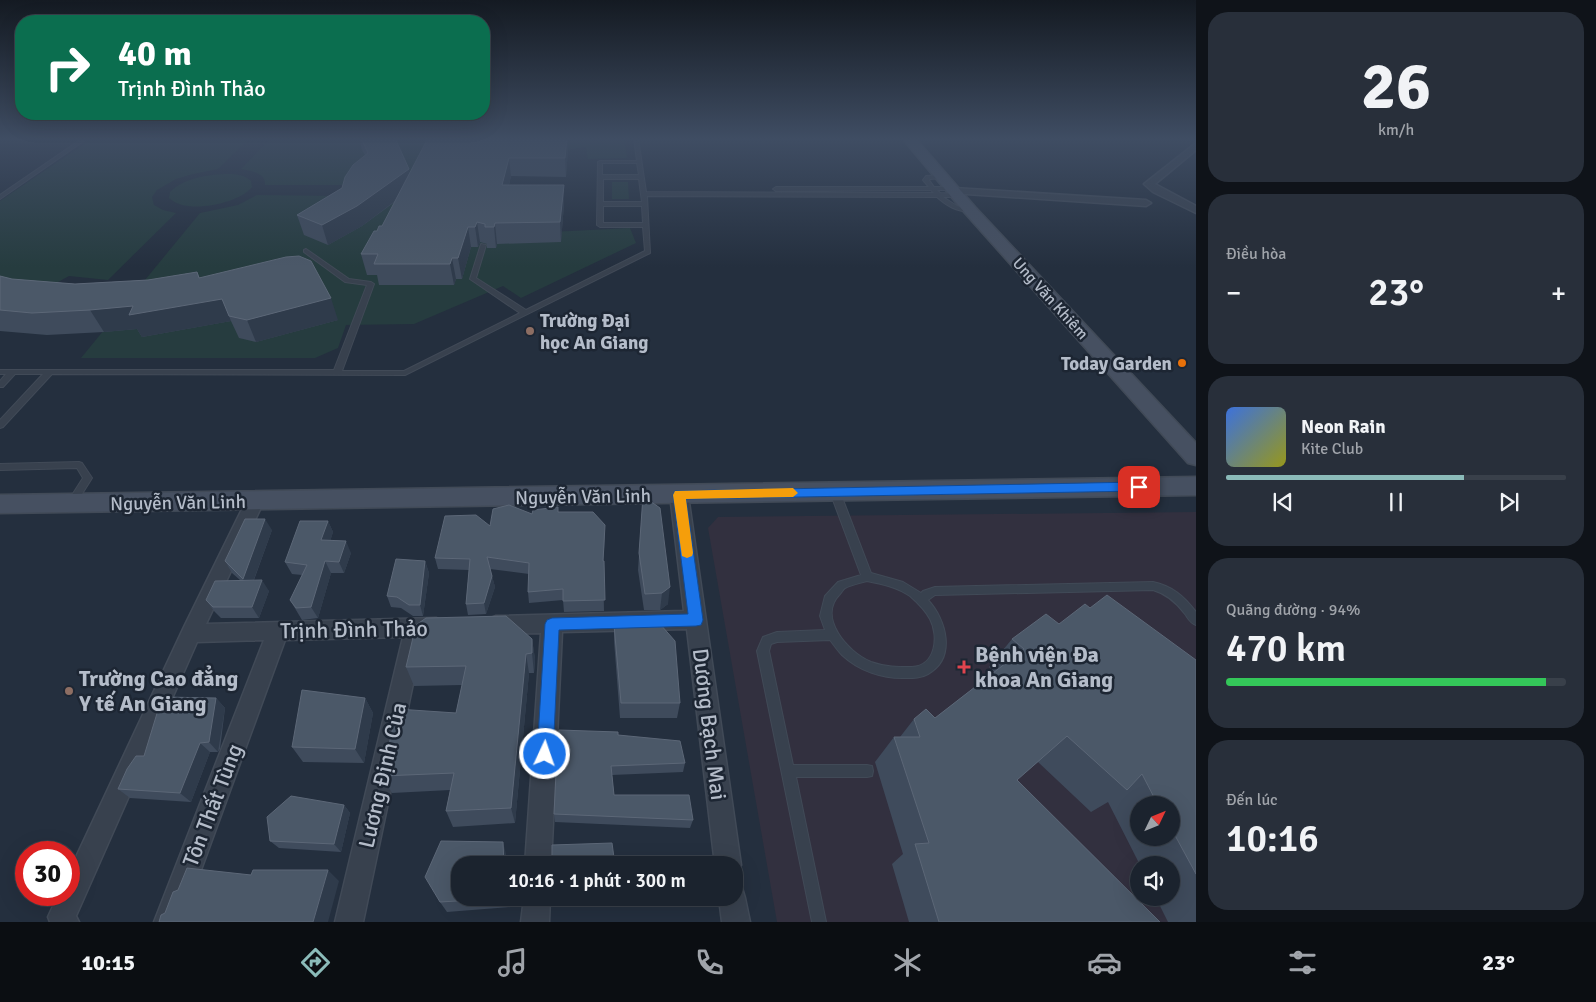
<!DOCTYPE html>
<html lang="vi">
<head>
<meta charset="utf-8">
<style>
  body { margin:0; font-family:Signika,sans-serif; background:#282f3a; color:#f1f3f6; height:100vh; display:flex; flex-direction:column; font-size:19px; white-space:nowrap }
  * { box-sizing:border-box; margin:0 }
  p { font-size:16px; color:#a0a4aa }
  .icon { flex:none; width:28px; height:28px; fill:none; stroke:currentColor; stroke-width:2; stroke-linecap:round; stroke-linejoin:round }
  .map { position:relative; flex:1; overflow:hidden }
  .drawer { display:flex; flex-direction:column; gap:12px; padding:12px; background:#0f1319; width:400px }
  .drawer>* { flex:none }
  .banner { position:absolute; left:15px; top:15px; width:475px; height:105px; border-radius:20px; box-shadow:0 5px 20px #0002,0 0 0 1px #39404a; background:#0b6e4f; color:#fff; overflow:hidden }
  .needle { width:32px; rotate:47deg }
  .controls { position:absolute; left:1130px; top:796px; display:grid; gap:10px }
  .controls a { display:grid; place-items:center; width:50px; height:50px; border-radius:50%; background:#1b232e; box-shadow:0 5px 20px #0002,0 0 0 1px #39404a; font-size:25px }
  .speed { position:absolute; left:15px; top:841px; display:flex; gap:10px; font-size:25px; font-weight:700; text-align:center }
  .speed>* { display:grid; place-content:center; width:65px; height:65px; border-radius:50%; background:#1b232e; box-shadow:0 5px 20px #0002,0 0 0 1px #39404a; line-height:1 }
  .speed .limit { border:8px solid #d22; background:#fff; color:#111 }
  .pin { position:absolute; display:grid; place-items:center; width:42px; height:42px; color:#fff; margin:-21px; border-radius:10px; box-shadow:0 2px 8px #0006 }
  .me { position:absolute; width:55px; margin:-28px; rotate:3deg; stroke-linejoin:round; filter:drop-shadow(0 0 4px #0008) }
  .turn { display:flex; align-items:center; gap:18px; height:105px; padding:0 20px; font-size:22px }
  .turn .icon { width:65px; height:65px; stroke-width:2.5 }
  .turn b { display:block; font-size:35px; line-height:42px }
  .big { font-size:38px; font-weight:600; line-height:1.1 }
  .drawer .tile { flex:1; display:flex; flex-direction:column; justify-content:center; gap:8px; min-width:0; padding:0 18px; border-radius:20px; background:#282f3a }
  .drawer .dial { align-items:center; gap:0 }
  .dial b { font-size:65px; line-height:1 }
  .song { display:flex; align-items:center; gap:15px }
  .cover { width:60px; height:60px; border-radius:8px; background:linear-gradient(135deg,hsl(220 70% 55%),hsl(60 70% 35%)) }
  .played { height:5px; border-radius:2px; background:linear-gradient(90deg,#8bbbb9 70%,#39404a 70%) }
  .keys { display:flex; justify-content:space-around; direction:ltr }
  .heat { display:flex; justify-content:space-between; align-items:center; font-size:28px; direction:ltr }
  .charge { height:8px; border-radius:4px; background:linear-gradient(90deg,#34c759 94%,#39404a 0) }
  .trip { position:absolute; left:451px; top:856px; width:292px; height:50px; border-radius:20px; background:#1b232e; box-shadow:0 5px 20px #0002,0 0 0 1px #39404a; font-weight:600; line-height:50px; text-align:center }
  .tabs { display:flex; height:80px; justify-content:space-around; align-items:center; background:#0b0e12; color:#a0a4aa }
  .tabs .icon { width:35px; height:35px }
  .tabs .selected { color:#8bbbb9 }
  .tabs b { font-size:22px; color:#f1f3f6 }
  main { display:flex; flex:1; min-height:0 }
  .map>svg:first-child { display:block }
  .medical { fill:#32303f; fill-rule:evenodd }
  .green { fill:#263c3f }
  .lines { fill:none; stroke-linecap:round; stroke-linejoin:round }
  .lane-casing { stroke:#414a57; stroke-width:2 }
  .street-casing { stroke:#414a57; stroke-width:3 }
  .secondary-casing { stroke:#414a57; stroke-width:3 }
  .lane { fill:#38414e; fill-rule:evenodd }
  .street { fill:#38414e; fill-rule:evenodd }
  .secondary { fill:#465061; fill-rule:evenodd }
  .wall { fill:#3f4b5c; fill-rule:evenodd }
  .shaded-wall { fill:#2f3b4b }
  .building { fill:#4b5868; stroke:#5c6777 }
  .route { fill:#1a73e8; stroke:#114b97 }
  .slow { fill:#f59e0b }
  .education-dot { fill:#8d6e63; stroke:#1d2633; stroke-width:2 }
  .food-dot { fill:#e8710a; stroke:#1d2633; stroke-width:2 }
  .health-dot { fill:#e0444e; stroke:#1d2633; stroke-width:2 }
  .labels { text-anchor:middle; stroke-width:5; stroke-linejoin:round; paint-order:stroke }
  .far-street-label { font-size:16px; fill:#b4bcc9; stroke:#1d2633 }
  .poi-label { font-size:19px; font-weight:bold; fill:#b4bcc9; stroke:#1d2633; text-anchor:start }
  .street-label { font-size:19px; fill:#b4bcc9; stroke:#1d2633 }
  .near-street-label { font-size:22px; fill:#b4bcc9; stroke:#1d2633 }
  .near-poi-label { font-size:22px; font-weight:bold; fill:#b4bcc9; stroke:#1d2633; text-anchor:start }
</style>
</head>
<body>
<main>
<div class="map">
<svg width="1196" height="922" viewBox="0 0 1196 922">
  <rect width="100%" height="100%" fill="#242f3e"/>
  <!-- medical -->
  <path class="medical" d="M 1196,512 L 1196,922 L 777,922 L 708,528 L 718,517 ZM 1139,805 L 1171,805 L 1171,838 L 1139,838 ZM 1139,865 L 1171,865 L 1171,898 L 1139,898 Z"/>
  <!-- green -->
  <path class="green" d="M 93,138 L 207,138 L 208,141 L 224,138 L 250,138 L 218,169 L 193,174 L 176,179 L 157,190 L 152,197 L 154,205 L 163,210 L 176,213 L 108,280 L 69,276 L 0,314 L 0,201 Z
    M 271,138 L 311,140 L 315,138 L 624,138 L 627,158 L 588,159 L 586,147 L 564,150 L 452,179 L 551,232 L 630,228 L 636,243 L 521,298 L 503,286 L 414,324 L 346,325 L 338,348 L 315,358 L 81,358 L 200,213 L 238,205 L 257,195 L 341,196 L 336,207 L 418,202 L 381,201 L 350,185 L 265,185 C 266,173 251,171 241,169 Z
    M 225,174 C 234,174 244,174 251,181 L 252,187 C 239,204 185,215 169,198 L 170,192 C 184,178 206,175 225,174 Z
    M 612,182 L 628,182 L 629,199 L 612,199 Z"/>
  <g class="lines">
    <defs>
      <path id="lane" d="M 83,138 L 88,138 L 0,199 L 0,195 Z
        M 634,138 L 638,138 L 646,192 L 934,193 L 931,190 L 776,191 L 773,189 L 776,187 L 929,187 L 923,180 L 926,176 L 941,175 L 944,177 L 943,178 L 930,179 L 929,180 L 934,187 L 953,187 L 954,188 L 951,190 L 937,190 L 940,193 L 959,194 L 959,196 L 957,197 L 943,197 L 957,206 L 973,210 L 970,212 C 956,211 947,206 937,197 L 647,196 L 650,253 L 405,375 L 52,374 L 3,427 L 0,428 L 0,420 L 43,374 L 15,374 L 3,387 L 0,387 L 0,381 L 6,374 L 0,374 L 0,370 L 334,370 L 367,285 L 345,282 L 304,252 L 304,250 L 306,249 L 349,279 L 371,282 L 374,284 L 342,371 L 404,371 L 520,313 L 470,279 L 481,244 L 486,245 L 476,278 L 526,310 L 645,251 L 643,227 L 600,227 L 597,225 L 598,162 L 600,161 L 637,161 ZM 602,163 L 637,163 L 639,175 L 602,175 ZM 603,179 L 639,179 L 642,202 L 603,202 ZM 603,206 L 642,206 L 643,223 L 603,223 Z
        M 79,462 L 82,463 L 92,478 L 75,505 L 69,505 L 67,503 L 83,478 L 77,468 L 0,470 L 0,464 Z
        M 835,489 L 838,490 L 840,492 L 871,573 L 903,582 L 921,593 L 923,591 L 935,587 L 1153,582 C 1172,586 1184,596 1196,612 L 1196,625 C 1190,623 1188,618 1185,614 C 1176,602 1167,594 1153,590 L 935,595 L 928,600 C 946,619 957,658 928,674 C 921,678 914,678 906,678 C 883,679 859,671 842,655 C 838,651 834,645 830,640 L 777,642 L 771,644 L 769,651 L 793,765 L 867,765 L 872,766 L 873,771 L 872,776 L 867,777 L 796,777 L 826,922 L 812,922 L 757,651 L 763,637 L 777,632 L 825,630 L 820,616 L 825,596 L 838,582 L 861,575 L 830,492 L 832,490 ZM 867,581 C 882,584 897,587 910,596 C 918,603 925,610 930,619 C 939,636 936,666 912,667 C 898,667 885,667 871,662 C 847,652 817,617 840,594 C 842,592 843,589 845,588 C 851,585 860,583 867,581 Z"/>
      <path id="street" d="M 1196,143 L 1196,150 L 1155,184 L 1196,206 L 1196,213 L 1153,192 L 1144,184 Z
        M 954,188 L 1146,200 L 1151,203 L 1146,206 L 951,193 L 949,191 Z
        M 679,489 L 685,491 L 688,495 L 741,865 L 735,875 L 735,865 L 715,865 L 687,629 L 562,632 L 551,865 L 525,865 L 541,633 L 496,634 L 489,631 L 486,625 L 489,619 L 496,616 L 684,611 L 670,495 L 673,491 Z
        M 255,495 L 261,496 L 264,501 L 206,624 L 436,618 L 443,621 L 446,627 L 443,633 L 436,636 L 423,636 L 363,922 L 335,922 L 403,637 L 285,640 L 182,922 L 154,922 L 264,640 L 197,642 L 76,916 L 79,922 L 50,922 L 48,917 L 58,895 L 69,895 L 69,872 L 184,627 L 246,501 L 249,496 Z
        M 735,886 L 742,888 L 745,898 L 750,922 L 722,922 L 719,898 L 735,898 Z
        M 524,898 L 550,898 L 549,922 L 521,922 Z"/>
      <path id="secondary" d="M 902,138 L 915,138 L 975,207 L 1196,443 L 1196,465 L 1188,463 L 965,213 Z
        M 1196,477 L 1196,495 L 0,513 L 0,495 Z"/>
    </defs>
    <!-- lane casing -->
    <use href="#lane" class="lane-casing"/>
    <!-- street casing -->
    <use href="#street" class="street-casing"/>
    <!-- secondary casing -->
    <use href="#secondary" class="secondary-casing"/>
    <!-- lane -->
    <use href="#lane" class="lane"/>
    <!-- street -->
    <use href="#street" class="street"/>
    <!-- secondary -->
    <use href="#secondary" class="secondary"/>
  </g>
  <!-- wall -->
  <path class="wall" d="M 359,138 L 395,138 L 410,174 L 427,142 L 426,138 L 568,138 L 568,148 L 566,177 L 511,176 L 509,185 L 564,185 L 564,204 L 561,242 L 497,244 L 496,248 L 487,248 L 487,244 L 480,242 L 478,247 L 471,247 L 462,279 L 456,279 L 454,285 L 379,285 L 377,275 L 367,275 L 361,254 L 377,231 L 382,226 L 396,201 L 362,226 L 328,245 L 304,235 L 297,215 L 342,188 L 365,155 L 362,150 Z
    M 197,272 L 200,278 L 338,320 L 256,342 L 239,338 L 231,321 L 142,337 L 137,329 L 104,332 L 47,335 L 0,331 L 0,276 L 12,279 L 75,284 L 148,280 Z
    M 643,496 L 668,604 L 660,610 L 644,610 L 638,570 Z
    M 558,512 L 605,537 L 603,561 L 604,611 L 564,612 L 563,600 L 529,603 L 528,592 L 529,574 L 490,569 L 495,587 L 486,614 L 468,615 L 466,604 L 469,570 L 438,569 L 435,558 L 490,526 L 532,514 Z
    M 328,521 L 333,532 L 330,541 L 351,553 L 344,573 L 331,573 L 318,618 L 302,620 L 290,600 L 302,575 L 292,574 L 285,562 Z
    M 272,530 L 254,580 L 269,591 L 259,618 L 221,618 L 214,611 L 206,600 L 240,580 L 232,573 L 225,561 Z
    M 425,561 L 429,573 L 423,616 L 413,616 L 401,608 L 391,607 L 387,596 Z
    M 1090,608 L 1196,660 L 1196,922 L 1168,922 L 1156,898 L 1171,898 L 1171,865 L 1140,865 L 1108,802 L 1091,812 L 1038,762 L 1017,780 L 1160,922 L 909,922 L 892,864 L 903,854 L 875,762 L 894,737 L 900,737 L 914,719 L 935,718 L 994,672 L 989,667 L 1012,639 L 1059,624 ZM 1139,805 L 1171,805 L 1171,838 L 1139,838 Z
    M 614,625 L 680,703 L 677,718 L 620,718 L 614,641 Z
    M 532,639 L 535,659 L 534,673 L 529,673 L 515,823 L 453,827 L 446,811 L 450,790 L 392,793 L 382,776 L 456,713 L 462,685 L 414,686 L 406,667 Z
    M 216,698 L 225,708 L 220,749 L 218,752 L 210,752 L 191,802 L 130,798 L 118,789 L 144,756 Z
    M 365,698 L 373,713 L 364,763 L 303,762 L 292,747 Z
    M 618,735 L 685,763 L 683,772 L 612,775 L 614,795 L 693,820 L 690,828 L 555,822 L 554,814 L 558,773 Z
    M 344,805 L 350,813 L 341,852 L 279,848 L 270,841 Z
    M 506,854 L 460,898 L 510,898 L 511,907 L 447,912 L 440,902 Z
    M 628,898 L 697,898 L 694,904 L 628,904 Z"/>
  <!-- shaded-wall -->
  <path class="shaded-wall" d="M 567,138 L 568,138 L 568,148 L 566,177 L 565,158 Z
    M 509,158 L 511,176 L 504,204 L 502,185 Z
    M 409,169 L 412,188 L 362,226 L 328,245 L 322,225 Z
    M 564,185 L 564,204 L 561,242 L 560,222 Z
    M 477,222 L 480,242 L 478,247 L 475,227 Z
    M 495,223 L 497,244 L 496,248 L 494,227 Z
    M 468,227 L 471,247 L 462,279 L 458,258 Z
    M 452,258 L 456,279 L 454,285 L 450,264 Z
    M 331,298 L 338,320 L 256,342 L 247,320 Z
    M 222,299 L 231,321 L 142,337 L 137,329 L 104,332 L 90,310 L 133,306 Z
    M 265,519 L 272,530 L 250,590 L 243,579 Z
    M 328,521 L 333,532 L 327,552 L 321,540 Z
    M 605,525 L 605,537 L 603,572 L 603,561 Z
    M 346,541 L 351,553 L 344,573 L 339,562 Z
    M 325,561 L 331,573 L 318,618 L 311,607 Z
    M 425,561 L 429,573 L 423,616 L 420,605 Z
    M 492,576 L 495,587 L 486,614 L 484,603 Z
    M 262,580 L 269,591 L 259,618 L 252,607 Z
    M 670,587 L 668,604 L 660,610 L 662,593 Z
    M 532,639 L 535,659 L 534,673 L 532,653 Z
    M 526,654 L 529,673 L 515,823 L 511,808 Z
    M 216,698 L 225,708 L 218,752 L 209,742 Z
    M 365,698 L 373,713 L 364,763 L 355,749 Z
    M 200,743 L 210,752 L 191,802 L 180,793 Z
    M 344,805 L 350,813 L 341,852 L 334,844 Z
    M 503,842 L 506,854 L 507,865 L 504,865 Z
    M 328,870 L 339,881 L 328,922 L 313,922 Z
    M 507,898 L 510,898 L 511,907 Z"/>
  <!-- building -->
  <path class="building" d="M 361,138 L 395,138 L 409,169 L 357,206 L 322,225 L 297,215 L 342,188 L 345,177 L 353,165 L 368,153 Z
    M 428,138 L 567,138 L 565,158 L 509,158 L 502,185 L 564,185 L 560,222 L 495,223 L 494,227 L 485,227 L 485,224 L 477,222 L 475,227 L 468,227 L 458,258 L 452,258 L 450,264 L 374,264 L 378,254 L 361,254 L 374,231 L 377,231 L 379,226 L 382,226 Z
    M 299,256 L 311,261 L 331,298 L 247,320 L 229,316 L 222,299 L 129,315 L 133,306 L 90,310 L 32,313 L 0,310 L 0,276 L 12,279 L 75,284 L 148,280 L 197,272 L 199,278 L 286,257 Z
    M 643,496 L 660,508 L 670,587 L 662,593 L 645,594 L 639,553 Z
    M 509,505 L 532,514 L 533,510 L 558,507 L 558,512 L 593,512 L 605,525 L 603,561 L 604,561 L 605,600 L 563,601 L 563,589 L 528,592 L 529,563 L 487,557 L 492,576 L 484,603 L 466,604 L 470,559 L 435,558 L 445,516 L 476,515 L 490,526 L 493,509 Z
    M 245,519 L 265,519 L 243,579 L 225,561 Z
    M 300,521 L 328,521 L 321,540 L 346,541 L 339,562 L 325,561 L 311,607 L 296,608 L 290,600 L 307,565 L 285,562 Z
    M 396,559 L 425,561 L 420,605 L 409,605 L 397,597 L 387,596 Z
    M 262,580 L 252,607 L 213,607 L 206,600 L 215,581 Z
    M 1107,595 L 1196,660 L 1196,874 L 1171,828 L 1171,805 L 1158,805 L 1142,774 L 1127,790 L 1067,736 L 1017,780 L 1160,922 L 939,922 L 915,844 L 929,843 L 894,737 L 920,737 L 914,719 L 926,709 L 935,718 L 1024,649 L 1012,639 L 1046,614 L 1059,624 L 1085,604 L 1090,608 Z
    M 506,616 L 532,639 L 532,653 L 526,654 L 511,808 L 446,811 L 454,773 L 382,776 L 397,709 L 456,713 L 466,666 L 406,667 L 416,625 L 426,618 Z
    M 660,624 L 675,641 L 680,703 L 621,703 L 614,625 Z
    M 302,690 L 365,698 L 355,749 L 292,747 Z
    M 162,697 L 216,698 L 209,742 L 200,743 L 180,793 L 118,789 L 127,769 L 136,756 L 144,756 Z
    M 559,730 L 618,732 L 618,735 L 680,741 L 685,763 L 611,766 L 614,795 L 689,795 L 693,820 L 554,814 L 556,773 L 558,773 Z
    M 291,796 L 344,805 L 334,844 L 270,841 L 267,817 Z
    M 441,841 L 503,842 L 504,865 L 460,865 L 460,898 L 507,898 L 440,902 L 425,877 Z
    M 612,843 L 615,865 L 546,865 L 547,859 L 552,858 L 552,845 Z
    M 187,868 L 251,875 L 253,870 L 328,870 L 313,922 L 159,922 L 161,915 L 165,913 L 173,892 L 178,890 Z"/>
  <!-- sky -->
  <linearGradient id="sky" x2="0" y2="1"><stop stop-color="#141a22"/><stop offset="0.52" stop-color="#3f4d63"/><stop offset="1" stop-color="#3f4d63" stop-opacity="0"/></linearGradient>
  <rect width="1196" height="267" fill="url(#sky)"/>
  <!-- route -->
  <path class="route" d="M 1139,482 L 1145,487 L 1139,491 L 686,499 L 703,620 L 701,625 L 696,626 L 559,630 L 553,754 L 551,760 L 545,762 L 539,760 L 537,754 L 545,624 L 547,620 L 552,618 L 688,614 L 673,495 L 675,491 Z"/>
  <!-- slow -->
  <path class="slow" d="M 793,488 L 798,493 L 793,497 L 686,499 L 693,553 L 692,556 L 687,558 L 682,556 L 673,495 L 675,491 Z"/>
  <!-- markers -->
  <g class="education-dot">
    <circle cx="530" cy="331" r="5"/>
    <circle cx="69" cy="691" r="5"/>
  </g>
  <circle class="food-dot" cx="1182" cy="363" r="5"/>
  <path class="health-dot" d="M961.5 659.5h5v5h5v5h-5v5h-5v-5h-5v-5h5z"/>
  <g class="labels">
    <!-- far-street labels -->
    <g class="far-street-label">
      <text transform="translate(1051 298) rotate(48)" y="6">Ung Văn Khiêm</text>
    </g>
    <!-- poi labels -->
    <g class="poi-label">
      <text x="540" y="327">Trường Đại<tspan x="540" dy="22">học An Giang</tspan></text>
      <text x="1172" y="370" text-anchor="end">Today Garden</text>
    </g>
    <!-- street labels -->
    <g class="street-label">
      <text transform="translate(583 496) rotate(-1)" y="7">Nguyễn Văn Linh</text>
      <text transform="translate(178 502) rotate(-1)" y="7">Nguyễn Văn Linh</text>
    </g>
    <!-- near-street labels -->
    <g class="near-street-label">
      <text transform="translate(354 629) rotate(-1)" y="8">Trịnh Đình Thảo</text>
      <text transform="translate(710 724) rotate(83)" y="8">Dương Bạch Mai</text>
      <text transform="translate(382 775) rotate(-77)" y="8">Lương Định Của</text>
      <text transform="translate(212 805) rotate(-69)" y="8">Tôn Thất Tùng</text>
    </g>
    <!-- near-poi labels -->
    <g class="near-poi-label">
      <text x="975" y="662">Bệnh viện Đa<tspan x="975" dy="25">khoa An Giang</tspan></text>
      <text x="79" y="686">Trường Cao đẳng<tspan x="79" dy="25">Y tế An Giang</tspan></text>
    </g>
  </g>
</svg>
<div class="controls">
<a><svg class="needle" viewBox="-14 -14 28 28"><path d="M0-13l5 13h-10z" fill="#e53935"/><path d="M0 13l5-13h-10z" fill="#a0a4aa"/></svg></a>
<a><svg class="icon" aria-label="sound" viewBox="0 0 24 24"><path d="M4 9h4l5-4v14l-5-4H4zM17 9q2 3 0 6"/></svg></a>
</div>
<div class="speed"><div class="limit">30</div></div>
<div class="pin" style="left:1139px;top:487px;background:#d93025"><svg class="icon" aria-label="arrive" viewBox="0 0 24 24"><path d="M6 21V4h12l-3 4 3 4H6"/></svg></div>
<svg class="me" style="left:545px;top:754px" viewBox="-20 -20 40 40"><circle r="17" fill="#1a73e8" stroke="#fff" stroke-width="3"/><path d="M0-11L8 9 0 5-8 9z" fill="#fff"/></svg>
<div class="trip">10:16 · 1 phút · 300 m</div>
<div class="banner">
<div class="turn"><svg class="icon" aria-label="right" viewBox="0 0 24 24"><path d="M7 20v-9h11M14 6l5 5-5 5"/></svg><div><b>40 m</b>Trịnh Đình Thảo</div></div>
</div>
</div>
<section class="drawer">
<div class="tile dial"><b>26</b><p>km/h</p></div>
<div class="tile"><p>Điều hòa</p>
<div class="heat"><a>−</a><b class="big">23°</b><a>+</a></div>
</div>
<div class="tile">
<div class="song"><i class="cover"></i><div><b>Neon Rain</b><p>Kite Club</p></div></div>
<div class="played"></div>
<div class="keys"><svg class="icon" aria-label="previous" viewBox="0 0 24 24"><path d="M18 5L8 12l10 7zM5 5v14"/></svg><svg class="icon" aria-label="pause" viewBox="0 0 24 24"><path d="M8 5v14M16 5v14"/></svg><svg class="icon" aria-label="next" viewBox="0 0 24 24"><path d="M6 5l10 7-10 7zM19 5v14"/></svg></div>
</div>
<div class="tile"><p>Quãng đường · 94%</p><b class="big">470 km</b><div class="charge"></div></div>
<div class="tile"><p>Đến lúc</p><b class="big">10:16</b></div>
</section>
</main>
<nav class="tabs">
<b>10:15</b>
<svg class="icon selected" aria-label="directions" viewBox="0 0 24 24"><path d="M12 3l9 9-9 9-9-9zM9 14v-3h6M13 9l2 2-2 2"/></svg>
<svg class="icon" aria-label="music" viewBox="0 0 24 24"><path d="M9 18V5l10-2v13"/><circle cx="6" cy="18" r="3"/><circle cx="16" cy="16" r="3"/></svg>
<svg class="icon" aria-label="phone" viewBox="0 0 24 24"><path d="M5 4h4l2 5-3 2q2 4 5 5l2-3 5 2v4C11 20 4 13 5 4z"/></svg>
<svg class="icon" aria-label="climate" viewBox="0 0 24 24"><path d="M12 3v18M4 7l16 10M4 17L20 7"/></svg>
<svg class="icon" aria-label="car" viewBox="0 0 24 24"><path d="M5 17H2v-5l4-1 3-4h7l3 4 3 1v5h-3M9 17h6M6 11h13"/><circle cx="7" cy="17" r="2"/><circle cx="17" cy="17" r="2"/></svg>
<svg class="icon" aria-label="filters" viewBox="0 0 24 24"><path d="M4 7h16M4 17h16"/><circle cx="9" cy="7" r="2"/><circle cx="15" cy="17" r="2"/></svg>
<b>23°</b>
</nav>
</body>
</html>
